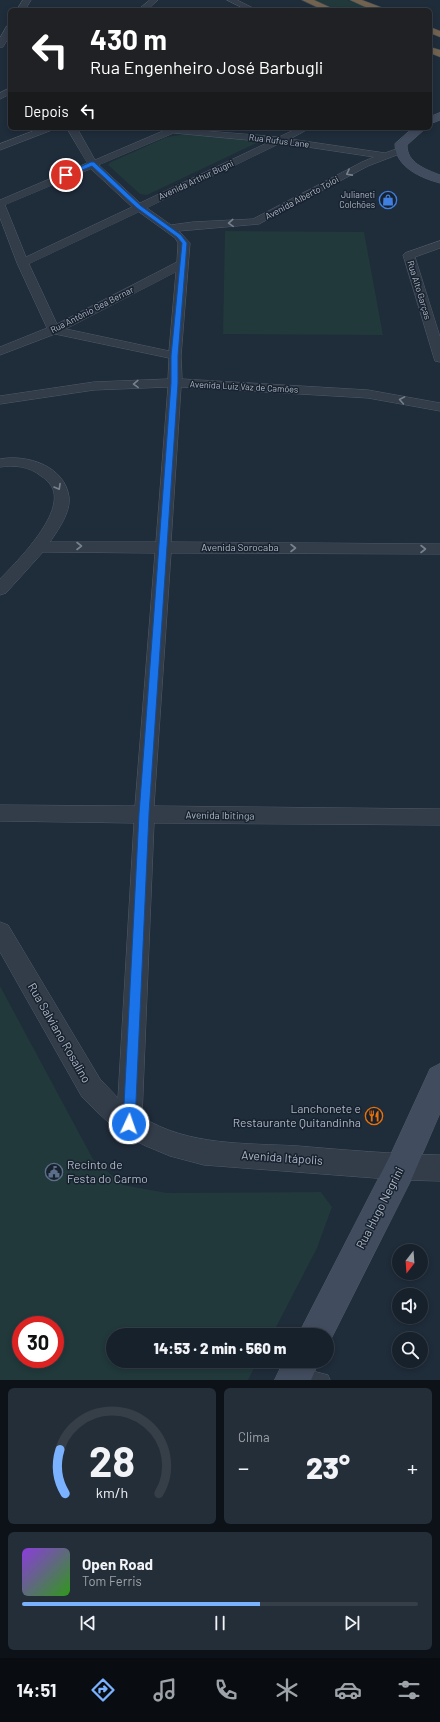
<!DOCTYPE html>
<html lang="pt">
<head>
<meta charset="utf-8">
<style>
  body { margin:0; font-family:Barlow,sans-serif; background:#242e38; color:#f1f3f6; height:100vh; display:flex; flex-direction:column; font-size:15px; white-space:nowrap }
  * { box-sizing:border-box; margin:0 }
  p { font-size:13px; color:#9ea3a9 }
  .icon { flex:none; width:22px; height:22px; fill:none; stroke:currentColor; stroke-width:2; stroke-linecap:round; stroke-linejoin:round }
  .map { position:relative; height:1380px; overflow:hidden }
  .details { display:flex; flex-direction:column; gap:8px; padding:8px; background:#0d1218; flex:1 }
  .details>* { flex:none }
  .guide { position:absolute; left:8px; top:8px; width:424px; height:122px; border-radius:6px; box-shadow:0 2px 6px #0003,0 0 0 1px #363e48; background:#202124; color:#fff; overflow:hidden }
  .needle { width:26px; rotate:197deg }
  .controls { position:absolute; left:392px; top:1244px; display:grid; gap:8px }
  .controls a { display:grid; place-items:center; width:36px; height:36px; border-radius:50%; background:#17212c; box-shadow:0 2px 6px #0003,0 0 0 1px #363e48; font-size:20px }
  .speed { position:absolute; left:12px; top:1316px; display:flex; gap:8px; font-size:20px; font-weight:700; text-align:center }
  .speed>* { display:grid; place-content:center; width:52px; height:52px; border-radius:50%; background:#17212c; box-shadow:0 2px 6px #0003,0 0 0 1px #363e48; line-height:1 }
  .speed .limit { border:6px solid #d22; background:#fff; color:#111 }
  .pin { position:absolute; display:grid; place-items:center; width:34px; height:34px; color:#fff; margin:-17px; border:2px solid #fff; border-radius:50%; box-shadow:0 1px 4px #0007 }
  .me { position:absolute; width:44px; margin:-22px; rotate:3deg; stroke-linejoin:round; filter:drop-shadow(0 0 3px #0008) }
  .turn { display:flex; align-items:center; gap:14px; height:84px; padding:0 16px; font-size:18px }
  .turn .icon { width:52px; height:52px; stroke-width:2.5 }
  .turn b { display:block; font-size:28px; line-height:34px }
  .then { display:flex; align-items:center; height:38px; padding:0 16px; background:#0003; gap:8px; font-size:15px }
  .big { font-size:30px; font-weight:800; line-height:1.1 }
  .details .tile { flex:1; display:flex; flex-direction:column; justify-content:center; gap:6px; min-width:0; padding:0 14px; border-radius:6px; background:#242e38 }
  .details .dial { align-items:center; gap:0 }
  .dial svg { height:104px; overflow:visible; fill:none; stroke:#363e48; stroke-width:7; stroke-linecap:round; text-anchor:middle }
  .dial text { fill:#f1f3f6; stroke:none }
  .song { display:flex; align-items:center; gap:12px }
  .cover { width:48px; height:48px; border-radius:6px; background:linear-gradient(135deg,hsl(270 70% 55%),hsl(110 70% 35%)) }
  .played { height:4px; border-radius:2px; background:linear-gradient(90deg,#7ab2ff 60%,#363e48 60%) }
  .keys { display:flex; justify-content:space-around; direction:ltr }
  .heat { display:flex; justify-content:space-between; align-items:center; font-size:22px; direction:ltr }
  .details .tiles { flex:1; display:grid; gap:8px; grid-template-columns:1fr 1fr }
  .tile:last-child { grid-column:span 2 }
  .trip { position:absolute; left:106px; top:1328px; width:228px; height:40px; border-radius:20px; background:#17212c; box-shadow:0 2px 6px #0003,0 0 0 1px #363e48; font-weight:800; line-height:40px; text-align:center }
  .tabs { display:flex; height:64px; justify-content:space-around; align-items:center; background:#090d12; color:#9ea3a9 }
  .tabs .icon { width:28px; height:28px }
  .tabs .on { color:#7ab2ff }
  .tabs b { font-size:18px; color:#f1f3f6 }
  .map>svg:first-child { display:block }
  .green { fill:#21393b; fill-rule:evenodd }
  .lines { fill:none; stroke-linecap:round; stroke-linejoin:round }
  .lane-casing { stroke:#505b68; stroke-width:1 }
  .street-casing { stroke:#505b68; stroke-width:1 }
  .secondary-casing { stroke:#505b68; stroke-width:1 }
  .highway-casing { stroke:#3d4855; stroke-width:1 }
  .lane { fill:#333d4a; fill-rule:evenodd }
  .street { fill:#333d4a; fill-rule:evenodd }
  .secondary { fill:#414c5e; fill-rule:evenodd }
  .highway { fill:#71634f; fill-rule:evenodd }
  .oneway { stroke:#76818f }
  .route { fill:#1a73e8; stroke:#114b97 }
  .labels { text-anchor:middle; stroke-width:3; stroke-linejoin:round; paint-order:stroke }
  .far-street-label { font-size:9px; fill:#adb8c7; stroke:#18222f }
  .far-poi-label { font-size:9px; fill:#adb8c7; stroke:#18222f; text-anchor:end }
  .street-label { font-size:10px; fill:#adb8c7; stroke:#18222f }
  .near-street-label { font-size:12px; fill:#adb8c7; stroke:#18222f }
  .near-poi-label { font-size:12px; fill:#adb8c7; stroke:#18222f; text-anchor:end }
</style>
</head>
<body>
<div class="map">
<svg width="440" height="1380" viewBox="0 0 440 1380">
  <rect width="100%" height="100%" fill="#1f2c3a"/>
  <!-- green -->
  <path class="green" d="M 312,0 L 347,0 L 373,10 L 337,10 Z
    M 185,134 L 258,140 L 261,141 L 147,195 L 140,194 L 108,165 L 111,162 L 167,137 Z
    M 225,231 L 364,232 L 383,335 L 223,334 Z
    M 0,986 L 93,1159 L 123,1185 L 167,1193 L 321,1192 L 332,1207 L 317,1248 L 272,1335 L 113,1335 L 113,1361 L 258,1361 L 248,1380 L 0,1380 ZM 21,1325 L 55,1325 L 55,1359 L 21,1359 Z"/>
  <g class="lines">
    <defs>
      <path id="lane" d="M 305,1369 L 328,1375 L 330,1380 L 299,1380 L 298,1376 L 300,1371 Z"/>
      <path id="street" d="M 23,0 L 31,0 L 25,10 L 17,10 Z
        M 150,0 L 158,0 L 147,10 L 138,10 Z
        M 227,0 L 237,0 L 257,10 L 247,10 Z
        M 7,26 L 10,26 L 10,35 L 3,47 L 0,47 L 0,38 Z
        M 10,88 L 10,94 L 0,99 L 0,93 Z
        M 41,128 L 54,128 L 52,130 L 0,150 L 0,144 Z
        M 67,128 L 77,128 L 95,160 L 170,128 L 279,137 L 298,128 L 310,128 L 290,139 L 385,153 L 399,148 L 404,151 L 402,153 L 368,166 L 259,224 L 179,231 L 190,243 L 181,356 L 182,379 L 368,390 L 440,403 L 440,411 L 368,398 L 181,387 L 171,542 L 440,544 L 440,554 L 171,553 L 154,806 L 440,809 L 440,825 L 154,823 L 142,1117 C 188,1146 246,1143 298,1146 C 345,1150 392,1154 440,1155 L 440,1181 L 401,1180 L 204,1165 L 170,1156 L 146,1146 L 120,1133 L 95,1110 L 82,1097 L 0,952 L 0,922 L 8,925 L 100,1079 L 118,1098 L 134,823 L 0,821 L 0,805 L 135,806 L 155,553 L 43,552 L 6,593 L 0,595 L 0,579 C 16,562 70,510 50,484 C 48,481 44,478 41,476 C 29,466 14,465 0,467 L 0,459 C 27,454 65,466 69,497 C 71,512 58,530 50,542 L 156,542 L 168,387 L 94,390 L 0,404 L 0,396 L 94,382 L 168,379 L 169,358 L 55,334 L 0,355 L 0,347 L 47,328 L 17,263 L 0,218 L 0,200 L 87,163 ZM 174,133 L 269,142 L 140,203 L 99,165 ZM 281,143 L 374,157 L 362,162 L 253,219 L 193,222 L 171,225 L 147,208 ZM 91,169 L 132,207 L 26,257 L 5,205 ZM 139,212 L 175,238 L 178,243 L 177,262 L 57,324 L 29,264 ZM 176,272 L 169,351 L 66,329 Z
        M 440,241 L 440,248 L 415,257 L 440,337 L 440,362 L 435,361 L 434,358 L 403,255 L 405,253 Z"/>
      <path id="secondary" d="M 440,113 L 440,120 L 430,124 L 430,117 Z
        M 413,128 L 426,128 L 407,145 C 407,163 425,169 440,175 L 440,183 C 421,178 395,167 395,144 Z
        M 440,1064 L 440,1113 L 412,1178 L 327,1347 L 327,1335 L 298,1335 L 390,1156 L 430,1069 Z
        M 284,1361 L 319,1361 L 311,1380 L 275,1380 Z"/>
      <path id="highway" d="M 302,0 L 314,0 L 336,10 L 323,10 Z
        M 350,0 L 362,0 L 383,8 L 385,10 L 372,10 Z
        M 430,27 L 440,31 L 440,37 L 430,33 Z
        M 430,47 L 440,50 L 440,57 L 430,53 Z"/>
    </defs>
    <!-- lane casing -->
    <use href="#lane" class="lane-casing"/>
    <!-- street casing -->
    <use href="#street" class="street-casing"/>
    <!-- secondary casing -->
    <use href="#secondary" class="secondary-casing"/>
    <!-- highway casing -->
    <use href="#highway" class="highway-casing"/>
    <!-- lane -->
    <use href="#lane" class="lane"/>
    <!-- street -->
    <use href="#street" class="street"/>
    <!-- secondary -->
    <use href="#secondary" class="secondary"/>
    <!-- highway -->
    <use href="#highway" class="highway"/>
  </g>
  <!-- one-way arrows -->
  <defs><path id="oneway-chevron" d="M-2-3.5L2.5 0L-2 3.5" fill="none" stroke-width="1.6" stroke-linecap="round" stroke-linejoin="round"/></defs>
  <g class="oneway">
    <use href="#oneway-chevron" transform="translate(349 173) rotate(152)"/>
    <use href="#oneway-chevron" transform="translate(231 223) rotate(177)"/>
    <use href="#oneway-chevron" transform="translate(136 384) rotate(178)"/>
    <use href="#oneway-chevron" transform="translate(402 400) rotate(-170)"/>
    <use href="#oneway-chevron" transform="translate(58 487) rotate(60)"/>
    <use href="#oneway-chevron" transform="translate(79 546)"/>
    <use href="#oneway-chevron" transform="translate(293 548)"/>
    <use href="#oneway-chevron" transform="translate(423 549)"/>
  </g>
  <!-- route -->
  <path class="route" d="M 91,162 L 94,162 L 141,206 L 181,235 L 187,243 L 178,356 L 178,383 L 149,814 L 135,1124 L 133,1129 L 129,1130 L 124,1129 L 123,1124 L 139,814 L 171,383 L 171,356 L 182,243 L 177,237 L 137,208 L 92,166 L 68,176 L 63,175 Z"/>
  <!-- icons -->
  <defs>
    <symbol id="shop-ring" viewBox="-11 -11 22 22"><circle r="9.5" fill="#18222f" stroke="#3f7fe0" stroke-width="1.5"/><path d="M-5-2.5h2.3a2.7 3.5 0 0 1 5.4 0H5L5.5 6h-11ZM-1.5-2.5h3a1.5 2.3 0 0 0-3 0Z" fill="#3f7fe0"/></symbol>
    <symbol id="restaurant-ring" viewBox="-11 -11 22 22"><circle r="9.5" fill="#18222f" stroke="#e8710a" stroke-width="1.5"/><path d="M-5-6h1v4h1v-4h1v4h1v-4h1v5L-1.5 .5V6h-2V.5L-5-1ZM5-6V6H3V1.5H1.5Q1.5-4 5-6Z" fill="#e8710a"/></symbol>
    <symbol id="civic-ring" viewBox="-11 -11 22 22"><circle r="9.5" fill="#18222f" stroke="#5c6f8a" stroke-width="1.5"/><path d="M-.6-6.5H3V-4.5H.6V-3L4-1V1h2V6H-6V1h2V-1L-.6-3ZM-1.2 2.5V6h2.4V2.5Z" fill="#5c6f8a"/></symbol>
  </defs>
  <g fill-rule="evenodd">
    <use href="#shop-ring" x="378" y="190" width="20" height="20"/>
    <use href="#restaurant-ring" x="364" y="1106" width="20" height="20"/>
    <use href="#civic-ring" x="44" y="1162" width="20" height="20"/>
  </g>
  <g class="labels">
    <!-- far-street labels -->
    <g class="far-street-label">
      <text transform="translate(279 141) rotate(7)" y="3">Rua Rufus Lane</text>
      <text transform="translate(196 180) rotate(-25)" y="3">Avenida Arthur Bugni</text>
      <text transform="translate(302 198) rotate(-28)" y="3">Avenida Alberto Toloi</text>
      <text transform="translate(419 290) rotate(73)" y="3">Rua Alto Garças</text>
      <text transform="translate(92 310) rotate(-27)" y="3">Rua Antônio Gea Bernar</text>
      <text transform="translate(244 387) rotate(3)" y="3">Avenida Luiz Vaz de Camões</text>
    </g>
    <!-- far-poi labels -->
    <g class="far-poi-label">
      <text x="375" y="198">Julianeti<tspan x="375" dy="10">Colchões</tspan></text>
    </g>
    <!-- street labels -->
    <g class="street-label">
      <text x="240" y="551">Avenida Sorocaba</text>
      <text transform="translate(220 815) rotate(1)" y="4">Avenida Ibitinga</text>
    </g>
    <!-- near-street labels -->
    <g class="near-street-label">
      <text transform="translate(59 1033) rotate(60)" y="4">Rua Salviano Rosalino</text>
      <text transform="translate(282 1158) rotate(4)" y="4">Avenida Itápolis</text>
      <text transform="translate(380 1208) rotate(-63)" y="4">Rua Hugo Negrini</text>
    </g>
    <!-- near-poi labels -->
    <g class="near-poi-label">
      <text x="361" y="1113">Lanchonete e<tspan x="361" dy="14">Restaurante Quitandinha</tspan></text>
      <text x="67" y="1169" text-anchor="start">Recinto de<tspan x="67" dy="14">Festa do Carmo</tspan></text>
    </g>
  </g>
</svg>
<div class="controls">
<a><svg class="needle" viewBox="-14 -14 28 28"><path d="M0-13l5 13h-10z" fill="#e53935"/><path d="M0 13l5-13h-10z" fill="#9ea3a9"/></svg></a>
<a><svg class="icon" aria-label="sound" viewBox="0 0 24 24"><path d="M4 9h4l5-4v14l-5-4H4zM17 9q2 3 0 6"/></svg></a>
<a><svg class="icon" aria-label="search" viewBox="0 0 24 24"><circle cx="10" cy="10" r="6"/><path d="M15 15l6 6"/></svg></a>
</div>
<div class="speed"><div class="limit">30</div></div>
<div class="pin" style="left:66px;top:175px;background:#d93025"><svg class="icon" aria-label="arrive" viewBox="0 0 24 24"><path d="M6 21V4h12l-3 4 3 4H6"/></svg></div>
<svg class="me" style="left:129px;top:1124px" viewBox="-20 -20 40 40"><circle r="17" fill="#1a73e8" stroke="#fff" stroke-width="3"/><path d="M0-11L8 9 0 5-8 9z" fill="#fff"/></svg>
<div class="trip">14:53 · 2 min · 560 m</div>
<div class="guide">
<div class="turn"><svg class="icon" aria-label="left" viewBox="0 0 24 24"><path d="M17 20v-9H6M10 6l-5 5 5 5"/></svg><div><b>430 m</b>Rua Engenheiro José Barbugli</div></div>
<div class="then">Depois<svg class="icon" aria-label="left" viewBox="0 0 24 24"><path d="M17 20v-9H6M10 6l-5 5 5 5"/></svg></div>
</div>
</div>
<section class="details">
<div class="tiles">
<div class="tile dial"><svg viewBox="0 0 100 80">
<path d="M14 69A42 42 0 1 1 86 69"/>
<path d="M14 69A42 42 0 0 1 10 35" stroke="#7ab2ff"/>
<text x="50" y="56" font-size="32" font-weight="700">28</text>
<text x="50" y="72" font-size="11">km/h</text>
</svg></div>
<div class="tile"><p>Clima</p>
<div class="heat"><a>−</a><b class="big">23°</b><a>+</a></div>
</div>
<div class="tile">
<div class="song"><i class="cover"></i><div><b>Open Road</b><p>Tom Ferris</p></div></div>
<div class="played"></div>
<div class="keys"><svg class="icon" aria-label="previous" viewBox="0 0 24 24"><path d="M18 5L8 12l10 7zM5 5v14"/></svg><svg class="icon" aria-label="pause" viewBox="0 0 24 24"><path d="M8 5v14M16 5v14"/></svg><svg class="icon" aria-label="next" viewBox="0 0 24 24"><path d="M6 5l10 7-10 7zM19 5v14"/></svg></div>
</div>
</div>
</section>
<nav class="tabs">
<b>14:51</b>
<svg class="icon on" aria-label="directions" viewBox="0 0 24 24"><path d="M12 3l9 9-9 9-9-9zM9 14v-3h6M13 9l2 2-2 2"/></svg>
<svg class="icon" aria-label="music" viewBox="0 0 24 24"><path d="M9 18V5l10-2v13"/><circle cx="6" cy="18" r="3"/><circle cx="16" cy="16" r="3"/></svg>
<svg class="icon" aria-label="phone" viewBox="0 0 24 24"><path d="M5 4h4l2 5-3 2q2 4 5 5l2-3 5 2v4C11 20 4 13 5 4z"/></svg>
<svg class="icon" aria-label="climate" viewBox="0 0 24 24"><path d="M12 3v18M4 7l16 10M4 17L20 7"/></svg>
<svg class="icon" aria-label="car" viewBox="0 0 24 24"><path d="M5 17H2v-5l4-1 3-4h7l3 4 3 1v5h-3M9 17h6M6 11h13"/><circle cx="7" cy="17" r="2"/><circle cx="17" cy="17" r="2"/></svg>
<svg class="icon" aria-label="filters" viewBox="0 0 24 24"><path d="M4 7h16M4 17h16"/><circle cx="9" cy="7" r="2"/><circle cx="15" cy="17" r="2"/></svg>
</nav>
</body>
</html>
